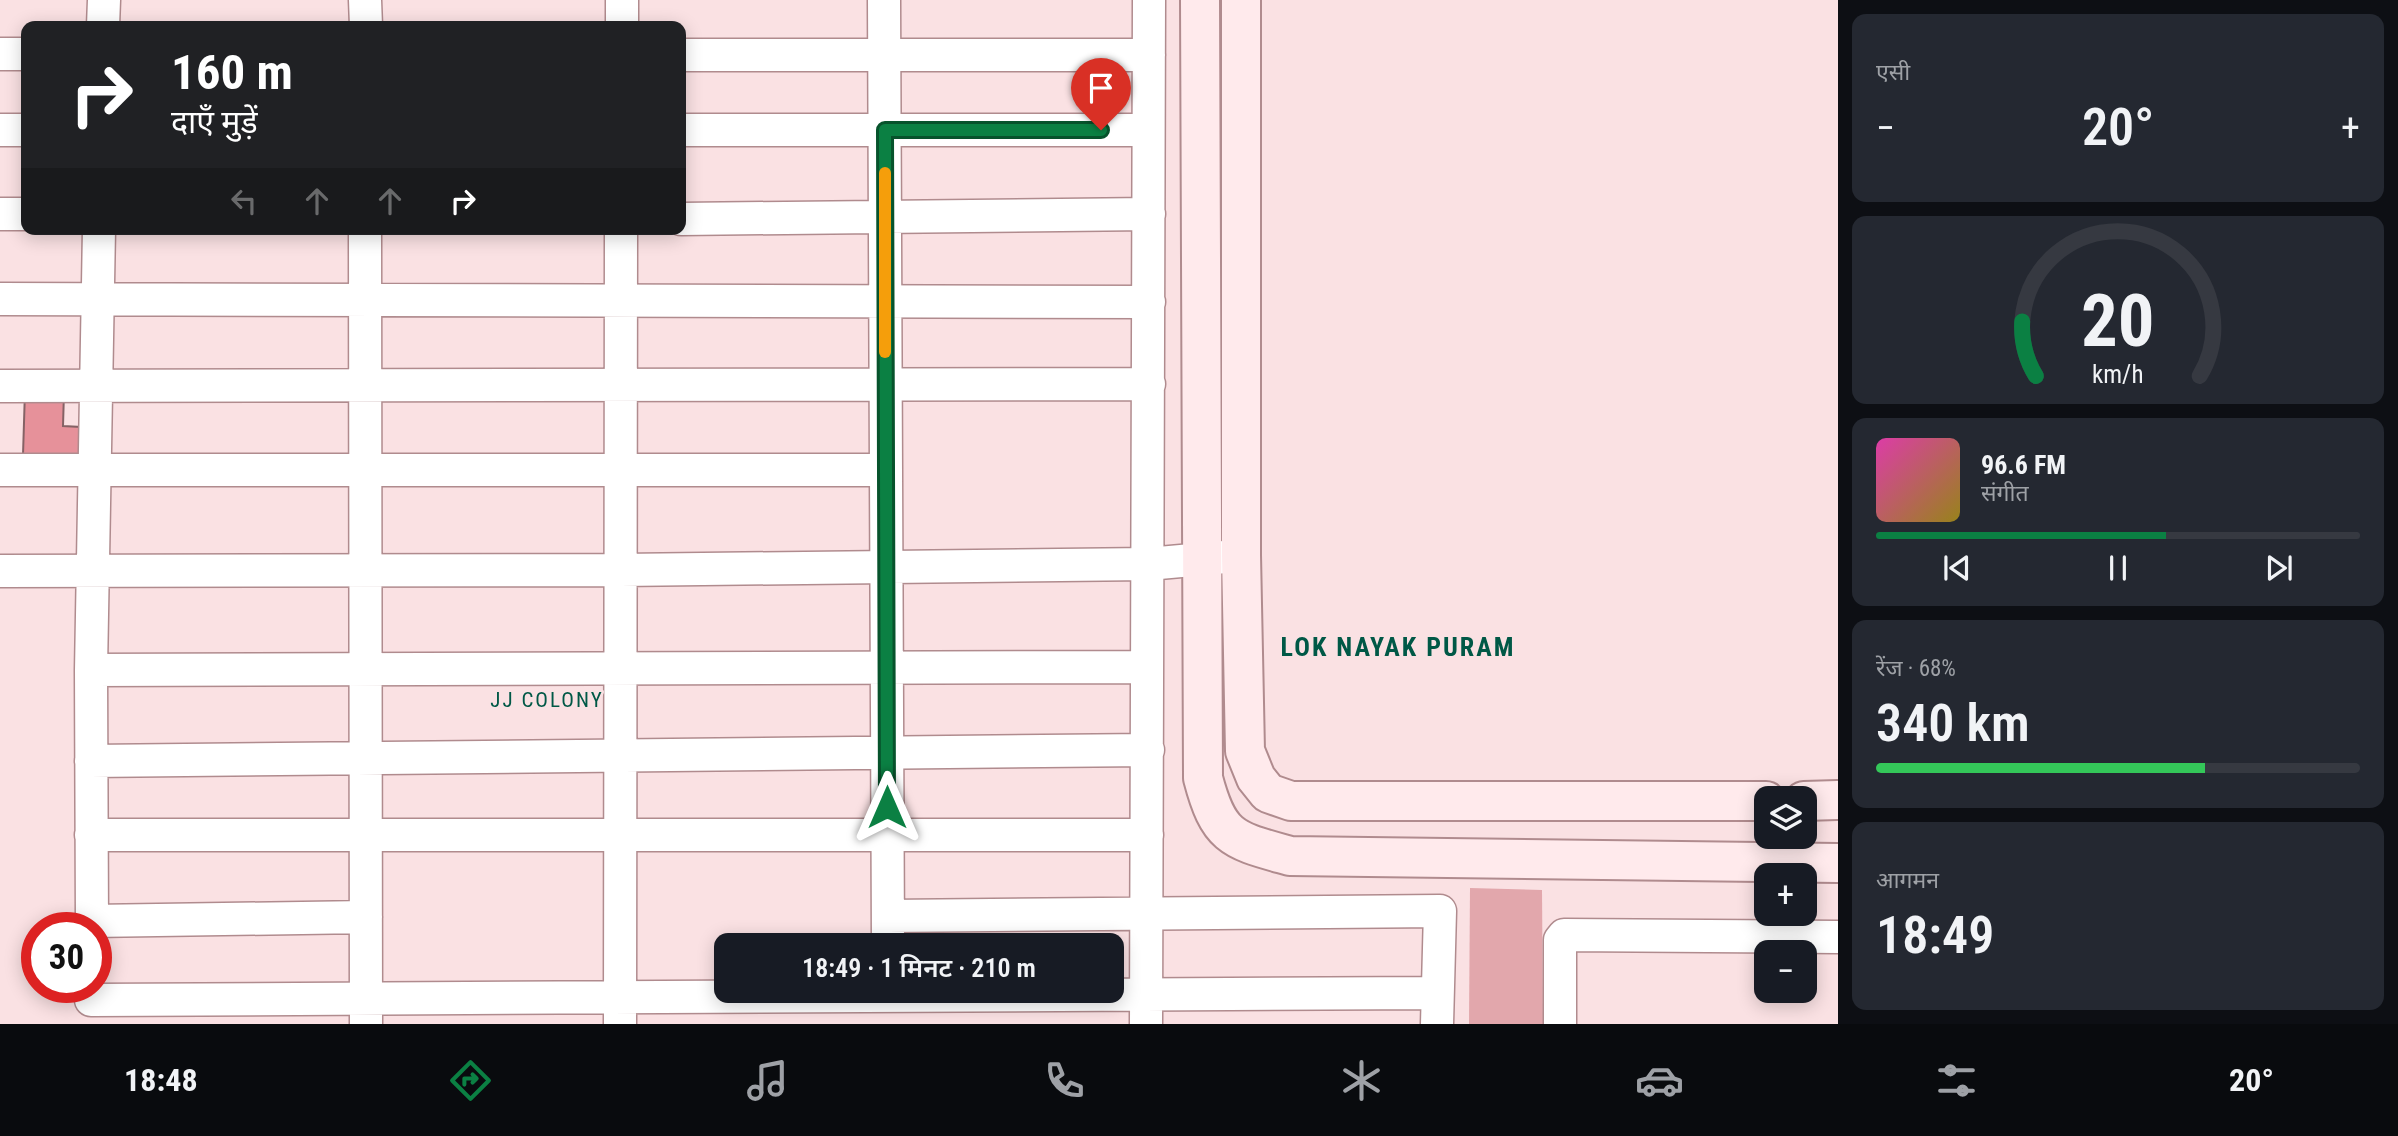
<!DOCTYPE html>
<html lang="hi">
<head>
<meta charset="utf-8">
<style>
  body { margin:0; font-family:"Roboto Condensed","Noto Sans Devanagari",sans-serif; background:#242831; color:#f1f3f6; height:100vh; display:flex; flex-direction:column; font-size:26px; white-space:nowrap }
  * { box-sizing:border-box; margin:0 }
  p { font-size:23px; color:#9ea1a6 }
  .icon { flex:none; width:38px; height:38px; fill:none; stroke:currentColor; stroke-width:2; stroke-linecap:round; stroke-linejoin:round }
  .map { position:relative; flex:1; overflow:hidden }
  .details { display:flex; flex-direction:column; gap:14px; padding:14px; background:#0d0f14; width:560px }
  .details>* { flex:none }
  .hud { position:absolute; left:21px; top:21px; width:665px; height:214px; border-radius:14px; box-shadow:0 4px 18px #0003; background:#202124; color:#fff; overflow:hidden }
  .tools { position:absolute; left:1754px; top:786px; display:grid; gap:14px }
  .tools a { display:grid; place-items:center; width:63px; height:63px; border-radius:14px; background:#171b24; box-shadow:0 4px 18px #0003; font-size:35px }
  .speed { position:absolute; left:21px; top:912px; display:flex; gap:14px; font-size:35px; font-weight:700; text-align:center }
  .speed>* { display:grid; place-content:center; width:91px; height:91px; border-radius:50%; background:#171b24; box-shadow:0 4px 18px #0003; line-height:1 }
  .speed .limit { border:10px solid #d22; background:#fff; color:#111 }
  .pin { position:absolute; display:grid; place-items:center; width:60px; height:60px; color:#fff; margin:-72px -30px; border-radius:50% 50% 50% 0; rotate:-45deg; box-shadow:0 0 7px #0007 }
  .pin .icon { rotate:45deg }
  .me { position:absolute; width:77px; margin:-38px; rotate:0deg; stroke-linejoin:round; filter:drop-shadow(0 0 5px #0008) }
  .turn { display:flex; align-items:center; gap:24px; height:147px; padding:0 35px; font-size:32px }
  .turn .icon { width:91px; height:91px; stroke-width:2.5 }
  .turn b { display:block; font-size:49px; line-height:60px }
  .lanes { display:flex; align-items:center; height:66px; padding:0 35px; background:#0003; justify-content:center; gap:35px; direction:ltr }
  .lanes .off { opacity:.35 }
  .big { font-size:52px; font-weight:600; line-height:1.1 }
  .details .widget { flex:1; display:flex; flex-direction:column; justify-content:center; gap:10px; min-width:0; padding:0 24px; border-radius:14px; background:#242831 }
  .details .dial { align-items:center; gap:0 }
  .dial svg { height:182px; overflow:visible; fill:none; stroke:#363941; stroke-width:7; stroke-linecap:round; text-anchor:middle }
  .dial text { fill:#f1f3f6; stroke:none }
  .song { display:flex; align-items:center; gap:21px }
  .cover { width:84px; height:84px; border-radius:10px; background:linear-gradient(135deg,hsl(320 70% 55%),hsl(50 70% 35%)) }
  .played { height:7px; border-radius:4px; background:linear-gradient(90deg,#0b8043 60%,#363941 60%) }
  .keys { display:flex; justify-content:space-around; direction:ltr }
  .heat { display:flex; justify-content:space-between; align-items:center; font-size:38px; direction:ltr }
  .charge { height:10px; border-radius:5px; background:linear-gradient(90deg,#34c759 68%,#363941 0) }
  .trip { position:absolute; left:714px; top:933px; width:410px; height:70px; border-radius:14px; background:#171b24; box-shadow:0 4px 18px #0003; font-weight:600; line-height:70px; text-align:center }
  .tab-bar { display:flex; height:112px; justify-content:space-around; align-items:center; background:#090b0e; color:#9ea1a6 }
  .tab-bar .icon { width:49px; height:49px }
  .tab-bar .active { color:#0b8043 }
  .tab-bar b { font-size:32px; color:#f1f3f6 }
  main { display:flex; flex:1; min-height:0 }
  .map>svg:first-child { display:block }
  .green { fill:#e2a7ac }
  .building { fill:#e6919a; stroke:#856265; stroke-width:2 }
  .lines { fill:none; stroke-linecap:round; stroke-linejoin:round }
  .street-casing { stroke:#b08b8e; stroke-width:35 }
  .secondary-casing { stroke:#b08b8e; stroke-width:42 }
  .street { stroke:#fff; stroke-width:32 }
  .secondary { stroke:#ffeaec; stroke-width:38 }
  .route-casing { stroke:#07532c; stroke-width:18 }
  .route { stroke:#0b8043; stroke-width:12 }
  .slow { stroke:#f59e0b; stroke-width:12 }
  .labels { text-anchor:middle; stroke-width:5; stroke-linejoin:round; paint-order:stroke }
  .neighbourhood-label { font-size:21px; letter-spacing:2px; fill:#005846; stroke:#fae1e3 }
  .district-label { font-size:26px; font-weight:bold; letter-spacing:2px; fill:#005846; stroke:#fae1e3 }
</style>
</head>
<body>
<main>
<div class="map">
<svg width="1838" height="1024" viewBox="0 0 1838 1024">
  <rect width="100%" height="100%" fill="#fae1e3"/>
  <!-- green -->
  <path class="green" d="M 1470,888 L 1542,890 L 1543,1024 L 1469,1024 Z"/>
  <!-- building -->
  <path class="building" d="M 25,390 L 64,392 L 63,426 L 81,427 L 80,457 L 23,455 Z"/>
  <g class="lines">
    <defs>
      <path id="street" d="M 365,0 L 366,26
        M 884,0 L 888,945
        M 103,26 L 104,0
        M 622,26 L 622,0
        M 0,54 L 26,54
        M 681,55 L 1149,55
        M 0,130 L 26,130
        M 681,130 L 1148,130
        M 0,214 L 26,214
        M 681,219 L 1149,214
        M 365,229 L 366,1024
        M 0,299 L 1149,302
        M 0,386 L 1149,384
        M 0,470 L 886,470
        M 0,571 L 621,570 L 1148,564 L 1225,557
        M 91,670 L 1147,667
        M 91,761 L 1148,750
        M 91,835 L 1147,835
        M 888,916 L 1440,911 L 1437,1024
        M 92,921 L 366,917
        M 92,928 L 91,670 L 99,229
        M 91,1000 L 1437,993
        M 620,1024 L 621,229
        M 1146,1024 L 1149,0
        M 1560,1024 L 1560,940 L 1564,935 L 1838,937"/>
      <path id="secondary" d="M 1200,0 L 1203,778 C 1219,839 1233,840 1290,856 L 1838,863
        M 1241,0 L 1241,555 L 1245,751 L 1256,778 L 1268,793 L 1291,801 L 1766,801
        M 1804,801 L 1838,800"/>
    </defs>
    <!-- street casing -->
    <use href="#street" class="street-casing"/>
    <!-- secondary casing -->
    <use href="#secondary" class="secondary-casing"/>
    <!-- street -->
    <use href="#street" class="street"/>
    <!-- secondary -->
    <use href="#secondary" class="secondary"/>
  </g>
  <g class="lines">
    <defs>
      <path id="route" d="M 887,807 L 885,130 L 1101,130"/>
    </defs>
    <!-- route casing -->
    <use href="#route" class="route-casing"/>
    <!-- route -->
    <use href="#route" class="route"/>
    <!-- slow -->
    <path class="slow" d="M 885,173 L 885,352"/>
  </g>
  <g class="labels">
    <!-- neighbourhood labels -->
    <g class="neighbourhood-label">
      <text x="547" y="707">JJ COLONY</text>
    </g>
    <!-- district labels -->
    <g class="district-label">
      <text x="1398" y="656">LOK NAYAK PURAM</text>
    </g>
  </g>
</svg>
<div class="tools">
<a><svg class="icon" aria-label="layers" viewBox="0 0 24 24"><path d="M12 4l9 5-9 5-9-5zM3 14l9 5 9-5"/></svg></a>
<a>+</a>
<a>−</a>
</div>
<div class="speed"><div class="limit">30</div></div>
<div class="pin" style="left:1101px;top:130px;background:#d93025"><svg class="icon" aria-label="arrive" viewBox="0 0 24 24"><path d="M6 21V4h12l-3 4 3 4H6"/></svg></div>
<svg class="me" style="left:887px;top:807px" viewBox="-20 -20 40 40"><path d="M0-17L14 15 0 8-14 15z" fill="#0b8043" stroke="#fff" stroke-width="4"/></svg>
<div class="trip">18:49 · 1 मिनट · 210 m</div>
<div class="hud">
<div class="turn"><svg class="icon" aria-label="right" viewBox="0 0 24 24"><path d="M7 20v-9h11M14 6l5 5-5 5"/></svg><div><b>160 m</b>दाएँ मुड़ें</div></div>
<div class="lanes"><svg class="icon off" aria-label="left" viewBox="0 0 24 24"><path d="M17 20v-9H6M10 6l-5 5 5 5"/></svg><svg class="icon off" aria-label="ahead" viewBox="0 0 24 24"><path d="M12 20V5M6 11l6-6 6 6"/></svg><svg class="icon off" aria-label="ahead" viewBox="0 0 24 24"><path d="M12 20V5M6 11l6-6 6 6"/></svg><svg class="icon" aria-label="right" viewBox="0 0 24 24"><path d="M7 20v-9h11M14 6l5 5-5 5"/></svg></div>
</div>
</div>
<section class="details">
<div class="widget"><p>एसी</p>
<div class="heat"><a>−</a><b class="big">20°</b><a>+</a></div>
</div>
<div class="widget dial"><svg viewBox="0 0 100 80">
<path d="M14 69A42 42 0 1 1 86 69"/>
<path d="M14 69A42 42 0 0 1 8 45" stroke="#0b8043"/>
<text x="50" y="56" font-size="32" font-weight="700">20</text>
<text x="50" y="72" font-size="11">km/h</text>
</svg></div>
<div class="widget">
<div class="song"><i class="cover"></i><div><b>96.6 FM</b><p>संगीत</p></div></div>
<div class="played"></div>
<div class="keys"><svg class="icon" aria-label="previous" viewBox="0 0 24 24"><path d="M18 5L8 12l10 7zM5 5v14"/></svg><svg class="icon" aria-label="pause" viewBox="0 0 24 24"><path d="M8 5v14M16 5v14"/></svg><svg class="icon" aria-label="next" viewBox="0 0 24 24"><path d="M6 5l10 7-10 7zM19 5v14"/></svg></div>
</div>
<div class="widget"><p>रेंज · 68%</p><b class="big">340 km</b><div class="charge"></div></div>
<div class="widget"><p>आगमन</p><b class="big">18:49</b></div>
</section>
</main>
<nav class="tab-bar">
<b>18:48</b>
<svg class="icon active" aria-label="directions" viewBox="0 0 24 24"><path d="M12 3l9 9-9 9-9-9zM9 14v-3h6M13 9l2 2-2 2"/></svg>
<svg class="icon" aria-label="music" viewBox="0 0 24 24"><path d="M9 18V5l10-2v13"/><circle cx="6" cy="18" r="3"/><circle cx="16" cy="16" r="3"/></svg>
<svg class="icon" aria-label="phone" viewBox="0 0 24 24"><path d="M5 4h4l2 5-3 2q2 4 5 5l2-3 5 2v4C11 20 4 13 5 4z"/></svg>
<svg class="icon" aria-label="climate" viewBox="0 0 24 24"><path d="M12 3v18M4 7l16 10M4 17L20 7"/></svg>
<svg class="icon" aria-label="car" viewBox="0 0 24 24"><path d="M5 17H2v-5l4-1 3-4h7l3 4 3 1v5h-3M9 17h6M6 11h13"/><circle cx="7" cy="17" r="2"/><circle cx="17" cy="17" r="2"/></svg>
<svg class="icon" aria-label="filters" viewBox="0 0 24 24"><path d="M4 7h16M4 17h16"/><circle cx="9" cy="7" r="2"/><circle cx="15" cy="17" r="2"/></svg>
<b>20°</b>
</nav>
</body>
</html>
